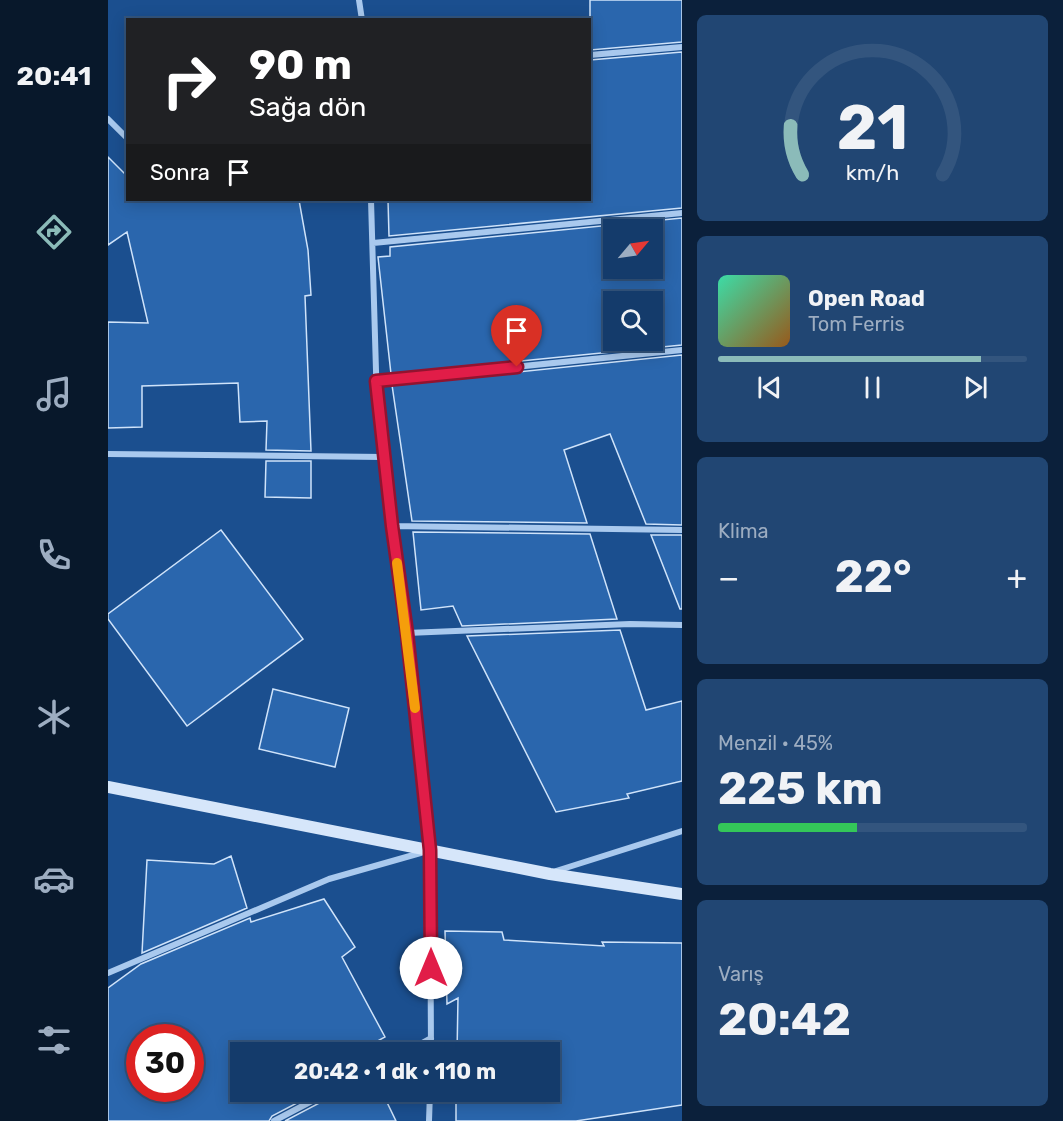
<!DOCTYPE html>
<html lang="tr">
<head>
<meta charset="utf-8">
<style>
  body { margin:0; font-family:Rubik,sans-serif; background:#214673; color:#f1f3f6; height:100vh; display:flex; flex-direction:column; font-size:22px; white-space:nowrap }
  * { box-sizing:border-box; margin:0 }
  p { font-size:20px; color:#9dadc1 }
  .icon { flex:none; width:33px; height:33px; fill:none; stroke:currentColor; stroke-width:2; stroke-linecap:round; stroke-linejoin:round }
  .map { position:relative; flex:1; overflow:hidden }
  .details { display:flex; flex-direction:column; gap:15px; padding:15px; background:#0b203b; width:381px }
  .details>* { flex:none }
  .guide { position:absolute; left:18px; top:18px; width:465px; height:183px; border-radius:0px; box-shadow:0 3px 15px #0003,0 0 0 2px #33557e; background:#202124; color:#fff; overflow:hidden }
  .needle { width:39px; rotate:61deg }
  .buttons { position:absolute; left:495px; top:219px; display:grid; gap:12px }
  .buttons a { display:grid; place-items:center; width:60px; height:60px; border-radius:0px; background:#143b6b; box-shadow:0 3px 15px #0003,0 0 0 2px #33557e; font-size:30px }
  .speed { position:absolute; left:18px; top:1024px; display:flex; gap:12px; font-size:30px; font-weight:700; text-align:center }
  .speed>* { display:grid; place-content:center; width:78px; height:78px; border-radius:50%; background:#143b6b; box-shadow:0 3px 15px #0003,0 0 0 2px #33557e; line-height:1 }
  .speed .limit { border:9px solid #d22; background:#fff; color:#111 }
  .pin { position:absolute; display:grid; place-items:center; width:51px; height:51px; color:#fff; margin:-62px -26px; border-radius:50% 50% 50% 0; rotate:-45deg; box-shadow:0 0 6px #0007 }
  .pin .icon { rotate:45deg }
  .me { position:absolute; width:66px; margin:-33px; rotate:0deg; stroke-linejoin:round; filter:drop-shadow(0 0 4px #0008) }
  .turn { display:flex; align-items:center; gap:21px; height:126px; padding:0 24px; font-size:27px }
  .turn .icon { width:78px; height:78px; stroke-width:2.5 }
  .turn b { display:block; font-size:42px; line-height:51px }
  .then { display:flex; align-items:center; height:57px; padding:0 24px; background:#0003; gap:12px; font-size:22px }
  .big { font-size:45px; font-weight:700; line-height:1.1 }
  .details .tile { flex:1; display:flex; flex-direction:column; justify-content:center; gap:9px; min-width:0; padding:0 21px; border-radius:9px; background:#214673 }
  .details .dial { align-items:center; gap:0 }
  .dial svg { height:156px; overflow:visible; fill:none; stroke:#33557e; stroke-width:7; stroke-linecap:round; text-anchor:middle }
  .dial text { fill:#f1f3f6; stroke:none }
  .song { display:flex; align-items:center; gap:18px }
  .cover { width:72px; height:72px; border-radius:9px; background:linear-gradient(135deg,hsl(160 70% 55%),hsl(30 70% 35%)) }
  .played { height:6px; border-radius:3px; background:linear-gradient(90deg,#8bbbb9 85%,#33557e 85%) }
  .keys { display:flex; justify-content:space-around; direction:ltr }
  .heat { display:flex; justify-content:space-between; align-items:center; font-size:33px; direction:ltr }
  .charge { height:9px; border-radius:4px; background:linear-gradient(90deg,#34c759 45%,#33557e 0) }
  .trip { position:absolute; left:122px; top:1042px; width:330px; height:60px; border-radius:0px; background:#143b6b; box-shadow:0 3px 15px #0003,0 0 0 2px #33557e; font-weight:700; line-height:60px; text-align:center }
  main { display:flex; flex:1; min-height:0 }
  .dock { display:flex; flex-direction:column; width:108px; justify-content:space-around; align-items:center; background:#08182b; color:#9dadc1 }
  .dock .icon { width:42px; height:42px }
  .dock .selected { color:#8bbbb9 }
  .dock b { font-size:27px; color:#f1f3f6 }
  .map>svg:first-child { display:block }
  .building { fill:#2a66ad; stroke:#cfe3fa; stroke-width:1.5; fill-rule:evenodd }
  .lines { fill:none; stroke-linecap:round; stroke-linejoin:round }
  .street { stroke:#a9c9ee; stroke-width:6 }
  .secondary { stroke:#d6e6fa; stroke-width:12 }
  .route-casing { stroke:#92132f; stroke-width:15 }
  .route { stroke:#e11d48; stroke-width:10 }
  .slow { stroke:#f59e0b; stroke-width:10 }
</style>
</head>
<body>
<main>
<nav class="dock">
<b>20:41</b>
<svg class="icon selected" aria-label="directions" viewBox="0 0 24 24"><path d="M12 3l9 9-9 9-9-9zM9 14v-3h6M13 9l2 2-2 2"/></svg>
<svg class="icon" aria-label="music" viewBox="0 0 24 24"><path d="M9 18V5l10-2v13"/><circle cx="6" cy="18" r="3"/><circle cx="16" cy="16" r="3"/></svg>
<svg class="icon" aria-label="phone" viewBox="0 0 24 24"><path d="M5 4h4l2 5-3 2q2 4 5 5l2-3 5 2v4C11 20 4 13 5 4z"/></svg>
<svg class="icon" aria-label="climate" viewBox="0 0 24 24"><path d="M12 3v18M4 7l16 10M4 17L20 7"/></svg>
<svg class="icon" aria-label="car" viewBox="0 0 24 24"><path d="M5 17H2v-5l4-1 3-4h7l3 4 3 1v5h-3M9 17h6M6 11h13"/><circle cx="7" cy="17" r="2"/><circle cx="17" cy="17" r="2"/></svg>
<svg class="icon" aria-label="filters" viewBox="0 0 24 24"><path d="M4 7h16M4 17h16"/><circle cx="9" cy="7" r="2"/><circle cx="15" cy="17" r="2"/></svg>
</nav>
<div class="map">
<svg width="574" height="1121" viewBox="0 0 574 1121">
  <rect width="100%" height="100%" fill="#1b4f8f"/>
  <!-- building -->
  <path class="building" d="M 482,0 L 574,0 L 574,42 L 482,50 Z
    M 574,52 L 574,208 L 281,236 L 280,200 L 482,200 L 482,60 Z
    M 0,157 L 20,177 L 20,200 L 191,200 L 200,250 L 203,295 L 197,296 L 203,451 L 158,450 L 159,421 L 132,422 L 130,383 L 34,386 L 34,427 L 0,428 L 0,322 L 40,323 L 19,232 L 0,245 Z
    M 574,218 L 574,345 L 283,374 L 270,257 L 282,256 L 282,247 ZM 506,230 L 544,230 L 544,268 L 506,268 ZM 506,302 L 544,302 L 544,340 L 506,340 Z
    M 574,355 L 574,525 L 538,524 L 502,434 L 456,450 L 479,523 L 304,521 L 284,385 Z
    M 158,461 L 203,461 L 203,498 L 157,497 Z
    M 113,530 L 195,639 L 79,726 L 0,619 L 0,614 Z
    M 305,532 L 482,534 L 509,619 L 354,626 L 345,606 L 313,610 Z
    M 543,535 L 574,535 L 574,609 L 572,609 Z
    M 512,630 L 538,710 L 574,701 L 574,781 L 519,794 L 521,798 L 448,812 L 359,636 Z
    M 165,689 L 241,708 L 227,767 L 151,749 Z
    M 123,856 L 139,908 L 34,953 L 39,860 L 106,864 Z
    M 216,899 L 247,947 L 234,957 L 277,1037 L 253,1050 L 254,1053 L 132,1053 L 132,1092 L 210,1092 L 164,1116 L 161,1121 L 0,1121 L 0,988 L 33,964 L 142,918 L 143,922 ZM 32,1038 L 82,1038 L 82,1089 L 32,1089 Z
    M 337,931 L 394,932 L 396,940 L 496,946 L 494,942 L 574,943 L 574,1105 L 468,1121 L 348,1121 L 348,1092 L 441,1092 L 441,1053 L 349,1053 L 350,998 L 339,1004 Z
    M 226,1092 L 274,1092 L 288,1121 L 177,1121 L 223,1097 Z"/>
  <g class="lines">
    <!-- street -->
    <path class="street" d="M 251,0 L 254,20
      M 482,55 L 574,47
      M 0,119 L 20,139
      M 263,200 L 269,405 L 299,633 L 322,850 L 323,1053
      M 265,243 L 574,213
      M 268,381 L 574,350
      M 0,454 L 275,457
      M 283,526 L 574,530
      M 299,633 L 522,624 L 574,625
      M 448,871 L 574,831
      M 0,973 L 221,879 L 316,852
      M 296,1053 L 323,1038
      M 166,1121 L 221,1092
      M 321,1121 L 322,1092"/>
    <!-- secondary -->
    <path class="secondary" d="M 0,787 L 442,874 L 574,894"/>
  </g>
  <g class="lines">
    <defs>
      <path id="route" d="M 323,968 L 322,850 L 299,633 L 284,526 L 268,381 L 409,367"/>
    </defs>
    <!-- route casing -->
    <use href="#route" class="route-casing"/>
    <!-- route -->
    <use href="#route" class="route"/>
    <!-- slow -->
    <path class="slow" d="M 289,563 L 307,708"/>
  </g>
</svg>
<div class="buttons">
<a><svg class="needle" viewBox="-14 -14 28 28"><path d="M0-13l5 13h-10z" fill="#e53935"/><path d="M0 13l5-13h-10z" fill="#9dadc1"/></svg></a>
<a><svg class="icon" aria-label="search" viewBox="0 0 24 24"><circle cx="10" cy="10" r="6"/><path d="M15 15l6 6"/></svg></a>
</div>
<div class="speed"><div class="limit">30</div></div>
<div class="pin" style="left:409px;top:367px;background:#d93025"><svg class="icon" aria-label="arrive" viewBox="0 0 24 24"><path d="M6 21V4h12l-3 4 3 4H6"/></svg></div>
<svg class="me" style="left:323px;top:968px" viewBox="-20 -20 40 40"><circle r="19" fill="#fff"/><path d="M0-13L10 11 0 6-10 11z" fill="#e11d48"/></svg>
<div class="trip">20:42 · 1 dk · 110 m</div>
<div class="guide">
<div class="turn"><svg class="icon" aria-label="right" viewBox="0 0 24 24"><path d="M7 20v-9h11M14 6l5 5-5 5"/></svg><div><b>90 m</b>Sağa dön</div></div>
<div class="then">Sonra<svg class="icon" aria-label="arrive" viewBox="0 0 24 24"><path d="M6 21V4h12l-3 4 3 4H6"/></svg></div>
</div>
</div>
<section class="details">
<div class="tile dial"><svg viewBox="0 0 100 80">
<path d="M14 69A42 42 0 1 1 86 69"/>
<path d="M14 69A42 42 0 0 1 8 44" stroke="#8bbbb9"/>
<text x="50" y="56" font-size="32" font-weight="700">21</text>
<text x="50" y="72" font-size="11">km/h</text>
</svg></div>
<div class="tile">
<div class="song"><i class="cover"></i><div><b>Open Road</b><p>Tom Ferris</p></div></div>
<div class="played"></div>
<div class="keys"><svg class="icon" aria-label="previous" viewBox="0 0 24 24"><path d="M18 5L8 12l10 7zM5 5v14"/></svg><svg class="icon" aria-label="pause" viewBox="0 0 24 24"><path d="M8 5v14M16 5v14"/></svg><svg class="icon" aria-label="next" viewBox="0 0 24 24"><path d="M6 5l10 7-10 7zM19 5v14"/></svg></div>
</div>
<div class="tile"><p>Klima</p>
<div class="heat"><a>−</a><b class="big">22°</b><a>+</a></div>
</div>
<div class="tile"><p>Menzil · 45%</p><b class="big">225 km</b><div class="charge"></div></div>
<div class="tile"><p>Varış</p><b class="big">20:42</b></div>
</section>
</main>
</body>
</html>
